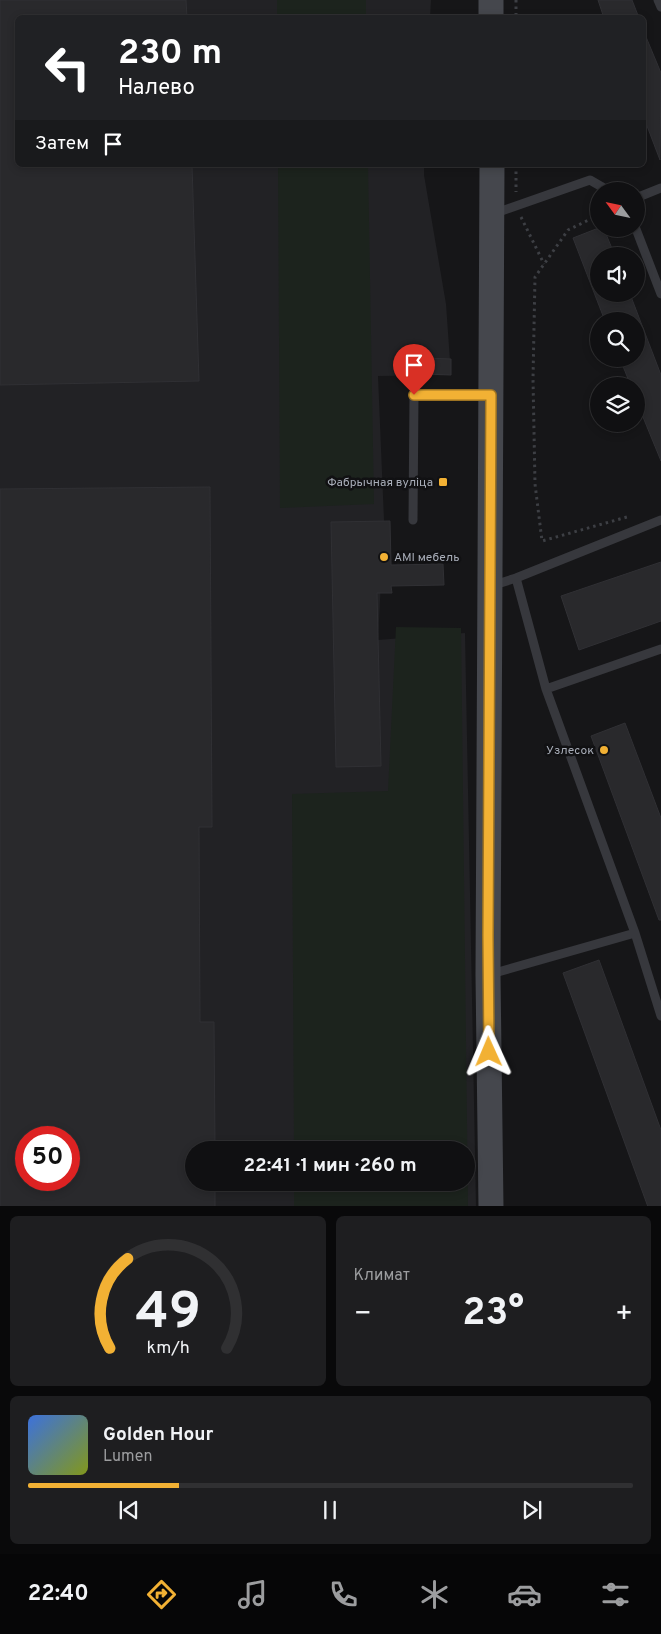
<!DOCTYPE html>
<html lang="ru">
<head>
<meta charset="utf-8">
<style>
  body { margin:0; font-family:Overpass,sans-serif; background:#1e1e20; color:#f1f3f6; height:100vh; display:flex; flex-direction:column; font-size:19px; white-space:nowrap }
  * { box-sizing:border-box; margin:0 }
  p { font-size:16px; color:#9c9d9f }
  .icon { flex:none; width:28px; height:28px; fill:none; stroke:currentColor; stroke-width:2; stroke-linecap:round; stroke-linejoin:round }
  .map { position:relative; height:1206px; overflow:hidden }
  .drawer { display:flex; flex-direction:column; gap:10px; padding:10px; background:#09090a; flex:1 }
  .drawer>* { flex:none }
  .hud { position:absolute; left:15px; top:15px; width:631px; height:152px; border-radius:8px; box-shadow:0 2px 8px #0003,0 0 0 1px #303032; background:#202124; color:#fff; overflow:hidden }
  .needle { width:32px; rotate:303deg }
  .tools { position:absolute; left:590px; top:182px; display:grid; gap:10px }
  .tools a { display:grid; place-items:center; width:55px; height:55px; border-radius:50%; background:#101012; box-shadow:0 2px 8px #0003,0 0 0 1px #303032; font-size:25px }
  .speed { position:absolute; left:15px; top:1126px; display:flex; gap:10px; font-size:25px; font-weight:700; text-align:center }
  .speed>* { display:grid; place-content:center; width:65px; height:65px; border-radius:50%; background:#101012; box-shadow:0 2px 8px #0003,0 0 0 1px #303032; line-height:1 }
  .speed .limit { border:8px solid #d22; background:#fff; color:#111 }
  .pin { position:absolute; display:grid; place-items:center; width:42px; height:42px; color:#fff; margin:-51px -21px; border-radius:50% 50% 50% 0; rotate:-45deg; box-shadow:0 0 5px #0007 }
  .pin .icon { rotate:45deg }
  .me { position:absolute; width:55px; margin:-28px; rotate:359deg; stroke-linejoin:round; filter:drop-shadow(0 0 4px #0008) }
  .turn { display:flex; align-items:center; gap:18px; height:105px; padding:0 20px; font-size:22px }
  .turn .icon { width:65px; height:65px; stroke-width:2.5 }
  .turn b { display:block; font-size:35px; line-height:42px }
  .then { display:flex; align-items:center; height:48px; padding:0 20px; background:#0003; gap:10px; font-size:19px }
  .big { font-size:38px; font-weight:700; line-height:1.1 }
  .drawer .tile { flex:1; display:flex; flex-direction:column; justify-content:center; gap:8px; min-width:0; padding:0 18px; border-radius:8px; background:#1e1e20 }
  .drawer .dial { align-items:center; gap:0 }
  .dial svg { height:130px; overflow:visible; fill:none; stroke:#303032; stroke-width:7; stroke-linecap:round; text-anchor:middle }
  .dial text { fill:#f1f3f6; stroke:none }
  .song { display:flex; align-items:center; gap:15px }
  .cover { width:60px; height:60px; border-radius:8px; background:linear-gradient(135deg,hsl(220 70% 55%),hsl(70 70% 35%)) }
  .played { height:5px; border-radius:2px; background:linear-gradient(90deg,#f2b134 25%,#303032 25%) }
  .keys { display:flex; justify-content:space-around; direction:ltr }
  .heat { display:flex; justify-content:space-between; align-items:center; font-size:28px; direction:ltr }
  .drawer .tiles { flex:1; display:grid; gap:10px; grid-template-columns:1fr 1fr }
  .tile:last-child { grid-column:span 2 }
  .trip { position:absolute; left:185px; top:1141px; width:290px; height:50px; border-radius:25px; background:#101012; box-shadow:0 2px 8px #0003,0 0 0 1px #303032; font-weight:700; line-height:50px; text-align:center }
  .tabs { display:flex; height:80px; justify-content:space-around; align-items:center; background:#060607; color:#9c9d9f }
  .tabs .icon { width:35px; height:35px }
  .tabs .selected { color:#f2b134 }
  .tabs b { font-size:22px; color:#f1f3f6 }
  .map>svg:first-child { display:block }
  .built { fill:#222225; fill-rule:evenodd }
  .green { fill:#1c231d }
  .building { fill:#29292c; stroke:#303034; fill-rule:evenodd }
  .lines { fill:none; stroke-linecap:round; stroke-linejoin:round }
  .path { stroke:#3d3f44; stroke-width:3; stroke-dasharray:2.5 4; stroke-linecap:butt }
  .service { stroke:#37383d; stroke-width:9 }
  .secondary { stroke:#45474d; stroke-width:25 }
  .route-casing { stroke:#9d7322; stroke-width:12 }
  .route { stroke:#f2b134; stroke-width:9 }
  .poi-dot { fill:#f2b134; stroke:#111113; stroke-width:2 }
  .labels { text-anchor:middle; stroke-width:5; stroke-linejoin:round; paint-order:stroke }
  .poi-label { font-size:12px; fill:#a8adb8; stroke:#111113; text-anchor:end }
</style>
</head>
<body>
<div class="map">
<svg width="661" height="1207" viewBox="0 0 661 1207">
  <rect width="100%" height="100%" fill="#161618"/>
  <!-- built -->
  <path class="built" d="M 0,0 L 431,0 L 430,18 L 18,18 L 18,165 L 424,165 L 424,175 L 446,304 L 451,375 L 378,376 L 384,520 L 378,640 L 465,633 L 476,1206 L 0,1207 ZM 26,1138 L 69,1138 L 69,1180 L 26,1180 ZM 194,1150 L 466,1150 L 466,1182 L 194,1182 Z"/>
  <!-- green -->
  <path class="green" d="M 277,0 L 366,0 L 366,17 L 277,17 Z
    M 278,165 L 368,165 L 374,504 L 280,508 Z
    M 396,627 L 461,628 L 468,1206 L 294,1206 L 294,1183 L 466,1182 L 466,1150 L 294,1150 L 292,794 L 388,791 Z"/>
  <!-- building -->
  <path class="building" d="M 0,0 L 186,0 L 187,18 L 18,18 L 18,165 L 192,165 L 199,381 L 0,385 Z
    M 598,0 L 632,0 L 639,18 L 604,18 Z
    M 644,32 L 661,73 L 660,160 L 644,118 Z
    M 596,229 L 604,229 L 615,256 L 599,256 L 599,294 L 630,294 L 661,375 L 661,461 L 636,400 L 636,386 L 631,386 L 620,359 L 636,359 L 636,321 L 605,321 L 573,238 Z
    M 423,358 L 451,359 L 451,375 L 423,374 Z
    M 210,487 L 212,827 L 199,827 L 200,1022 L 214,1022 L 215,1150 L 194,1150 L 194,1182 L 215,1182 L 215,1207 L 0,1207 L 0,489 ZM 26,1138 L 69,1138 L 69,1180 L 26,1180 Z
    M 390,521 L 391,565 L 443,564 L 444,585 L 391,586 L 392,593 L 377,593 L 381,766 L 336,767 L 331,522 Z
    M 661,562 L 661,621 L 579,650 L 561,596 Z
    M 625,723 L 661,818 L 661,920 L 659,920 L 591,736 Z
    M 599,960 L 661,1130 L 661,1207 L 648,1207 L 563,973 Z"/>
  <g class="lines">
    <!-- path -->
    <path class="path" d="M 516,0 L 516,18
      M 516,165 L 516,192
      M 599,215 L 568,230 L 535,277 L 533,379 L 535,484 L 542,541 L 627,517
      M 521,217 L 544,264"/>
    <!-- service -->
    <path class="service" d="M 658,0 L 661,7
      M 636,198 L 661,188
      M 493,214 L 590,180 L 609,191
      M 636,229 L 661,294
      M 413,520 L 414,395 L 491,395
      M 516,578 L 546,689 L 635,933 L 661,1016
      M 491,586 L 516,578 L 661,520
      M 546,689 L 661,649
      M 491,974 L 635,933"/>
    <!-- secondary -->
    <path class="secondary" d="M 491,0 L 491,18
      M 491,1207 L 488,975 L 492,165"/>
  </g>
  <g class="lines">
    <defs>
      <path id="route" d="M 414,395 L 491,395 L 488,936 L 489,1052"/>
    </defs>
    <!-- route casing -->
    <use href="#route" class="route-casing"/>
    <!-- route -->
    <use href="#route" class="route"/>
  </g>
  <!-- markers -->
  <g class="poi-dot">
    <rect x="438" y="477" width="10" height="10" rx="2.5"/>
    <circle cx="384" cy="557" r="5"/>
    <circle cx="604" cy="750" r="5"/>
  </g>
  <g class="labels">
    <!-- poi labels -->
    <g class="poi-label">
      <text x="433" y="486">Фабрычная вуліца</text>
      <text x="394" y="561" text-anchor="start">AMI мебель</text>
      <text x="594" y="754">Узлесок</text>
    </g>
  </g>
</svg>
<div class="tools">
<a><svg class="needle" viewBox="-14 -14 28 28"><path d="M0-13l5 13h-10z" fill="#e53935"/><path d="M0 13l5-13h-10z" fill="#9c9d9f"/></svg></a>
<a><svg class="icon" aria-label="sound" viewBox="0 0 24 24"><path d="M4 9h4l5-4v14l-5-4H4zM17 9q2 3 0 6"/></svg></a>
<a><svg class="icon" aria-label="search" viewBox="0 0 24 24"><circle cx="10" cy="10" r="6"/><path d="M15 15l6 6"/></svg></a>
<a><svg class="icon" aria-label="layers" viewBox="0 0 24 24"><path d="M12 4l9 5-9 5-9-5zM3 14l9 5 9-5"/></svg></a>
</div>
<div class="speed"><div class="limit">50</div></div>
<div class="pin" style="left:414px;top:395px;background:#d93025"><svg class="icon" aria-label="arrive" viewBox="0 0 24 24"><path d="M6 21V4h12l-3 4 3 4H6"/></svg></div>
<svg class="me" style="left:489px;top:1052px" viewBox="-20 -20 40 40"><path d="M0-17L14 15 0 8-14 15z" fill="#f2b134" stroke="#fff" stroke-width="4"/></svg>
<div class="trip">22:41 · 1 мин · 260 m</div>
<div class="hud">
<div class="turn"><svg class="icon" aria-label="left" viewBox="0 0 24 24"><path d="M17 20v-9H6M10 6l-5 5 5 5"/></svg><div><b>230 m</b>Налево</div></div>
<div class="then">Затем<svg class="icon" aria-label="arrive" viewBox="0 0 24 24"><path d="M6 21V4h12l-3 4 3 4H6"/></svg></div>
</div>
</div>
<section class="drawer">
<div class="tiles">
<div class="tile dial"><svg viewBox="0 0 100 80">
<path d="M14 69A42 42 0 1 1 86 69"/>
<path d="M14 69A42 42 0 0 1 25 14" stroke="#f2b134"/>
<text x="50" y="56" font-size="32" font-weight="700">49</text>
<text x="50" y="72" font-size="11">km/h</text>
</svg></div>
<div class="tile"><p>Климат</p>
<div class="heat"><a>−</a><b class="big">23°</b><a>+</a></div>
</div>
<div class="tile">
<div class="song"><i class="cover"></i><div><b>Golden Hour</b><p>Lumen</p></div></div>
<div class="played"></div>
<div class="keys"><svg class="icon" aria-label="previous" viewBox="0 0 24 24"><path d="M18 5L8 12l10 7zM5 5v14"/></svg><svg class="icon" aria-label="pause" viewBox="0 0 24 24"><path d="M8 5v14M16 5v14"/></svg><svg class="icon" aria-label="next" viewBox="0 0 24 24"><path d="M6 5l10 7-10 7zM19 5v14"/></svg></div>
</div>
</div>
</section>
<nav class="tabs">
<b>22:40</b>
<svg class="icon selected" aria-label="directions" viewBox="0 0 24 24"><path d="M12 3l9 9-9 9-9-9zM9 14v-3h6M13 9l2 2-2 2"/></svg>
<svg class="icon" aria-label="music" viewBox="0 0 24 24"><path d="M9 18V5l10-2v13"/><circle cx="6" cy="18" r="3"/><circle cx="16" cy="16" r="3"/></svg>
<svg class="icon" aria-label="phone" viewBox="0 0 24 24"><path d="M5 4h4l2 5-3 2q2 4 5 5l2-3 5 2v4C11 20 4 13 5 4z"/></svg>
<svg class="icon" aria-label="climate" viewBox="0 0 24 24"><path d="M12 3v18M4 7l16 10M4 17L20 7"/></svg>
<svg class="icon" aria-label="car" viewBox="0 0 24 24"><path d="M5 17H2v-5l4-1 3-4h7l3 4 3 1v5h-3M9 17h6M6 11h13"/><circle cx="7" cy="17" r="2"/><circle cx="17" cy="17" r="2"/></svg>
<svg class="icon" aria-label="filters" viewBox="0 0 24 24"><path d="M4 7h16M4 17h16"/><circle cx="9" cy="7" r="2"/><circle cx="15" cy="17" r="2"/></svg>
</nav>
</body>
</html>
